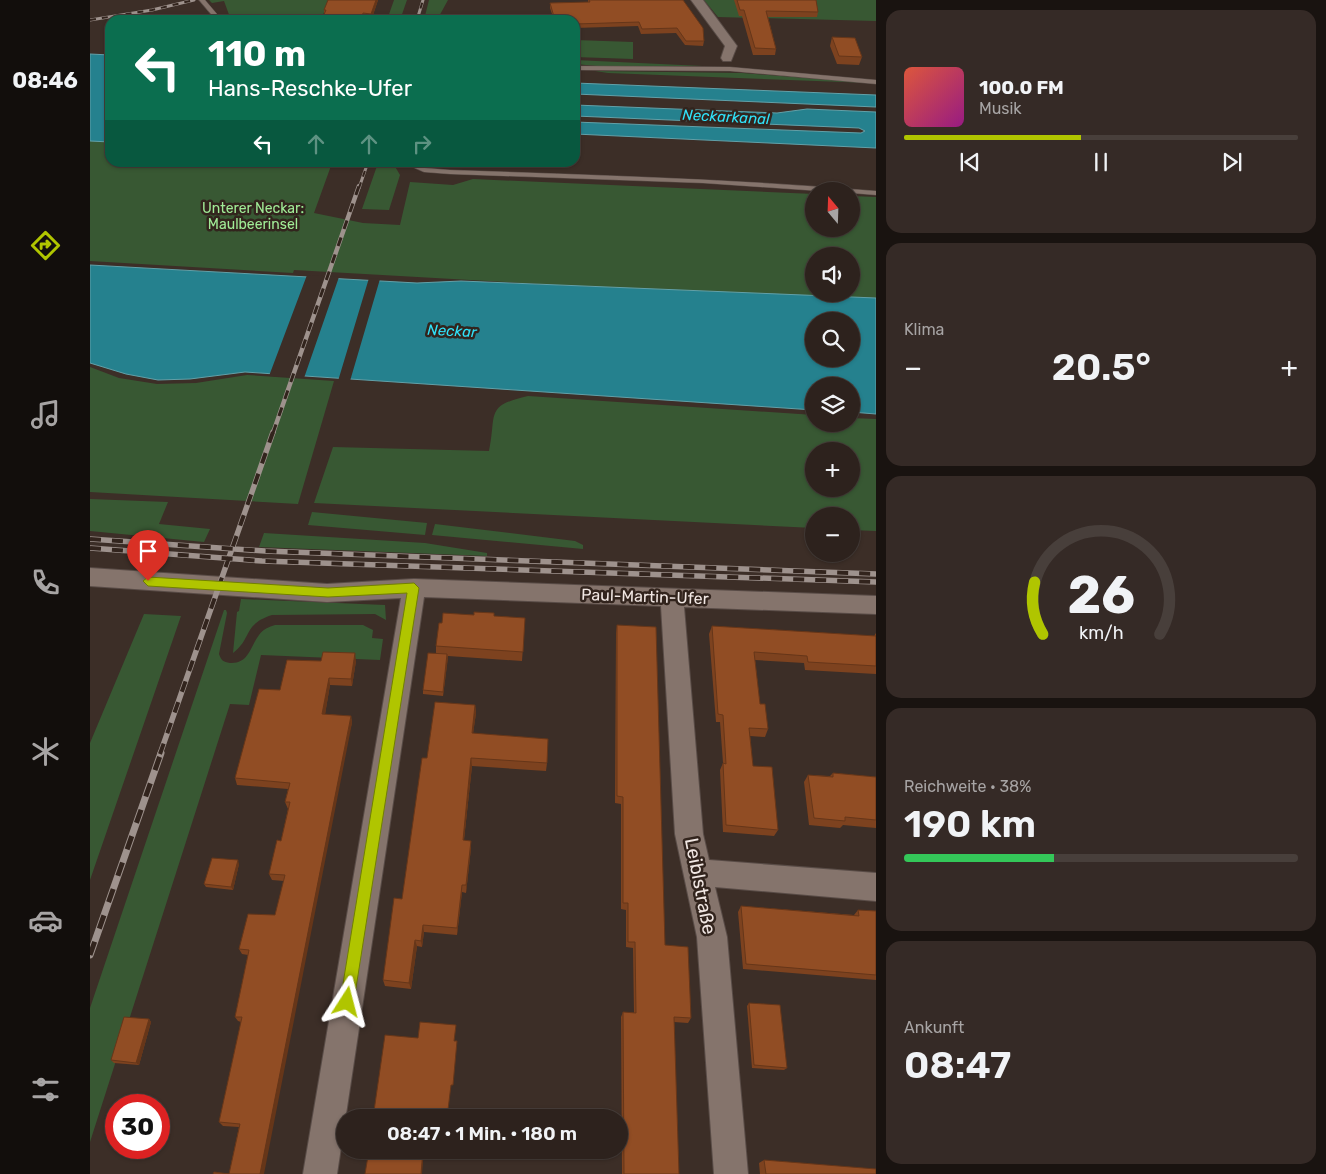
<!DOCTYPE html>
<html lang="de">
<head>
<meta charset="utf-8">
<style>
  body { margin:0; font-family:Rubik,sans-serif; background:#352a26; color:#f1f3f6; height:100vh; display:flex; flex-direction:column; font-size:19px; white-space:nowrap }
  * { box-sizing:border-box; margin:0 }
  p { font-size:16px; color:#a7a4a4 }
  .icon { flex:none; width:28px; height:28px; fill:none; stroke:currentColor; stroke-width:2; stroke-linecap:round; stroke-linejoin:round }
  .map { position:relative; flex:1; overflow:hidden }
  .drawer { display:flex; flex-direction:column; gap:10px; padding:10px; background:#191310; width:450px }
  .drawer>* { flex:none }
  .guide { position:absolute; left:15px; top:15px; width:475px; height:152px; border-radius:15px; box-shadow:0 1px 4px #0004,0 0 0 1px #483f3b; background:#0b6e4f; color:#fff; overflow:hidden }
  .needle { width:32px; rotate:341deg }
  .buttons { position:absolute; left:715px; top:182px; display:grid; gap:10px }
  .buttons a { display:grid; place-items:center; width:55px; height:55px; border-radius:50%; background:#2d221d; box-shadow:0 1px 4px #0004,0 0 0 1px #483f3b; font-size:25px }
  .speed { position:absolute; left:15px; top:1094px; display:flex; gap:10px; font-size:25px; font-weight:700; text-align:center }
  .speed>* { display:grid; place-content:center; width:65px; height:65px; border-radius:50%; background:#2d221d; box-shadow:0 1px 4px #0004,0 0 0 1px #483f3b; line-height:1 }
  .speed .limit { border:8px solid #d22; background:#fff; color:#111 }
  .pin { position:absolute; display:grid; place-items:center; width:42px; height:42px; color:#fff; margin:-51px -21px; border-radius:50% 50% 50% 0; rotate:-45deg; box-shadow:0 0 5px #0007 }
  .pin .icon { rotate:45deg }
  .me { position:absolute; width:55px; margin:-28px; rotate:9deg; stroke-linejoin:round; filter:drop-shadow(0 0 4px #0008) }
  .turn { display:flex; align-items:center; gap:18px; height:105px; padding:0 20px; font-size:22px }
  .turn .icon { width:65px; height:65px; stroke-width:2.5 }
  .turn b { display:block; font-size:35px; line-height:42px }
  .lanes { display:flex; align-items:center; height:48px; padding:0 20px; background:#0003; justify-content:center; gap:25px; direction:ltr }
  .lanes .off { opacity:.35 }
  .big { font-size:38px; font-weight:600; line-height:1.1 }
  .drawer .card { flex:1; display:flex; flex-direction:column; justify-content:center; gap:8px; min-width:0; padding:0 18px; border-radius:15px; background:#352a26 }
  .drawer .dial { align-items:center; gap:0 }
  .dial svg { height:130px; overflow:visible; fill:none; stroke:#483f3b; stroke-width:7; stroke-linecap:round; text-anchor:middle }
  .dial text { fill:#f1f3f6; stroke:none }
  .song { display:flex; align-items:center; gap:15px }
  .cover { width:60px; height:60px; border-radius:8px; background:linear-gradient(135deg,hsl(10 70% 55%),hsl(310 70% 35%)) }
  .played { height:5px; border-radius:2px; background:linear-gradient(90deg,#b0c500 45%,#483f3b 45%) }
  .keys { display:flex; justify-content:space-around; direction:ltr }
  .heat { display:flex; justify-content:space-between; align-items:center; font-size:28px; direction:ltr }
  .charge { height:8px; border-radius:4px; background:linear-gradient(90deg,#34c759 38%,#483f3b 0) }
  .trip { position:absolute; left:246px; top:1109px; width:292px; height:50px; border-radius:25px; background:#2d221d; box-shadow:0 1px 4px #0004,0 0 0 1px #483f3b; font-weight:600; line-height:50px; text-align:center }
  main { display:flex; flex:1; min-height:0 }
  .tab-bar { display:flex; flex-direction:column; width:90px; justify-content:space-around; align-items:center; background:#120e0c; color:#a7a4a4 }
  .tab-bar .icon { width:35px; height:35px }
  .tab-bar .current { color:#b0c500 }
  .tab-bar b { font-size:22px; color:#f1f3f6 }
  .map>svg:first-child { display:block }
  .green { fill:#385833; fill-rule:evenodd }
  .water { fill:#25818e; stroke:#62a0a8; fill-rule:evenodd }
  .pier { fill:#3c2e27 }
  .lines { fill:none; stroke-linecap:round; stroke-linejoin:round }
  .lane-casing { stroke:#594c47; stroke-width:1 }
  .street-casing { stroke:#594c47; stroke-width:2 }
  .lane { fill:#85746c; fill-rule:evenodd }
  .street { fill:#85746c; fill-rule:evenodd }
  .rail-far3-casing { stroke:#9e928d; stroke-width:3 }
  .rail-far2-casing { stroke:#9e928d; stroke-width:4.5 }
  .rail-far1-casing { stroke:#9e928d; stroke-width:5.5 }
  .rail-casing { stroke:#9e928d; stroke-width:7 }
  .rail-far3 { stroke:#32241d; stroke-width:2; stroke-dasharray:6; stroke-linecap:butt }
  .rail-far2 { stroke:#32241d; stroke-width:3; stroke-dasharray:9; stroke-linecap:butt }
  .rail-far1 { stroke:#32241d; stroke-width:4; stroke-dasharray:11; stroke-linecap:butt }
  .rail { stroke:#32241d; stroke-width:5; stroke-dasharray:14; stroke-linecap:butt }
  .wall { fill:#7d421f }
  .shaded-wall { fill:#663619 }
  .building { fill:#914d24; stroke:#663619 }
  .route { fill:#b0c500; stroke:#728000 }
  .labels { text-anchor:middle; stroke-width:5; stroke-linejoin:round; paint-order:stroke }
  .far-park-label { font-size:14px; fill:#a0eb96; stroke:#32241d }
  .far-water-label { font-size:15px; font-style:italic; fill:#30e2f9; stroke:#32241d }
  .street-label { font-size:16px; fill:#f1e7e3; stroke:#32241d }
  .near-street-label { font-size:19px; fill:#f1e7e3; stroke:#32241d }
</style>
</head>
<body>
<main>
<nav class="tab-bar">
<b>08:46</b>
<svg class="icon current" aria-label="directions" viewBox="0 0 24 24"><path d="M12 3l9 9-9 9-9-9zM9 14v-3h6M13 9l2 2-2 2"/></svg>
<svg class="icon" aria-label="music" viewBox="0 0 24 24"><path d="M9 18V5l10-2v13"/><circle cx="6" cy="18" r="3"/><circle cx="16" cy="16" r="3"/></svg>
<svg class="icon" aria-label="phone" viewBox="0 0 24 24"><path d="M5 4h4l2 5-3 2q2 4 5 5l2-3 5 2v4C11 20 4 13 5 4z"/></svg>
<svg class="icon" aria-label="climate" viewBox="0 0 24 24"><path d="M12 3v18M4 7l16 10M4 17L20 7"/></svg>
<svg class="icon" aria-label="car" viewBox="0 0 24 24"><path d="M5 17H2v-5l4-1 3-4h7l3 4 3 1v5h-3M9 17h6M6 11h13"/><circle cx="7" cy="17" r="2"/><circle cx="17" cy="17" r="2"/></svg>
<svg class="icon" aria-label="filters" viewBox="0 0 24 24"><path d="M4 7h16M4 17h16"/><circle cx="9" cy="7" r="2"/><circle cx="15" cy="17" r="2"/></svg>
</nav>
<div class="map">
<svg width="786" height="1174" viewBox="0 0 786 1174">
  <rect width="100%" height="100%" fill="#3c2e27"/>
  <!-- green -->
  <path class="green" d="M 119,0 L 239,0 L 231,20 L 141,20 L 134,1 L 122,3 Z
    M 304,0 L 317,0 L 310,20 L 297,20 Z
    M 339,0 L 358,0 L 347,20 L 334,20 Z
    M 614,0 L 786,0 L 786,21 L 628,17 Z
    M 485,40 L 543,42 L 543,59 L 485,57 Z
    M 485,60 L 613,66 L 507,66 L 485,64 Z
    M 505,71 L 652,73 L 780,83 L 518,73 Z
    M 0,138 L 20,138 L 20,162 L 242,163 L 224,213 L 273,223 L 310,225 L 320,182 L 363,185 L 383,179 L 724,194 L 724,229 L 761,229 L 761,196 L 786,197 L 786,303 L 204,270 L 203,273 L 0,261 ZM 724,256 L 761,256 L 761,294 L 724,294 Z
    M 288,163 L 303,163 L 310,175 L 299,210 L 272,209 Z
    M 0,367 L 29,378 L 67,384 L 106,383 L 157,375 L 244,381 L 208,504 L 0,492 Z
    M 438,396 L 724,415 L 724,424 L 761,424 L 761,418 L 786,419 L 786,531 L 761,530 L 761,516 L 724,516 L 724,528 L 224,503 L 243,447 L 399,451 C 407,414 394,406 438,396 ZM 724,451 L 761,451 L 761,489 L 724,489 Z
    M 0,499 L 78,502 L 69,524 L 120,529 L 114,542 L 0,531 Z
    M 222,512 L 337,523 L 335,535 L 218,525 Z
    M 345,524 L 485,541 L 493,545 L 493,549 L 342,535 Z
    M 174,533 L 335,543 L 397,553 L 397,556 L 169,547 Z
    M 151,599 L 295,605 L 296,620 L 285,614 L 182,615 C 153,624 162,639 143,653 L 147,612 L 149,611 Z
    M 134,610 L 136,610 L 137,613 L 129,654 C 131,660 133,662 140,663 C 159,664 160,647 169,635 C 173,629 179,627 185,625 L 273,625 L 283,630 L 282,638 L 293,639 L 290,660 L 171,655 L 159,705 L 140,704 L 0,1142 L 0,1008 Z
    M 54,614 L 91,616 L 0,880 L 0,743 Z"/>
  <!-- water -->
  <path class="water" d="M 0,54 L 20,55 L 20,142 L 0,141 Z
    M 485,83 L 786,95 L 786,107 L 485,94 Z
    M 485,105 L 687,113 L 717,109 L 786,112 L 786,148 L 485,134 L 485,122 L 771,133 L 775,131 L 769,128 L 485,116 Z
    M 0,265 L 327,283 L 371,281 L 786,298 L 786,414 L 761,412 L 761,386 L 724,386 L 724,410 L 155,372 L 100,379 L 68,380 L 36,374 L 0,363 ZM 724,321 L 761,321 L 761,359 L 724,359 Z"/>
  <!-- pier -->
  <path class="pier" d="M 217,275 L 249,277 L 214,378 L 179,376 Z
    M 279,278 L 290,279 L 260,381 L 248,381 Z"/>
  <g class="lines">
    <defs>
      <path id="lane" d="M 109,0 L 115,0 L 132,20 L 126,20 Z
        M 485,66 L 640,67 L 786,80 L 786,84 L 640,71 L 485,70 Z
        M 311,162 L 322,162 L 335,168 L 360,170 C 502,175 644,179 786,191 L 786,195 L 761,193 L 761,191 L 730,191 L 613,183 L 360,174 L 334,172 Z"/>
      <path id="street" d="M 601,0 L 613,0 L 647,46 L 641,61 L 633,61 L 631,58 L 635,46 Z
        M 0,568 L 237,584 L 324,579 L 786,596 L 786,614 L 594,607 L 613,834 L 619,860 L 786,873 L 786,901 L 625,887 L 637,937 L 658,1174 L 624,1174 L 607,937 L 585,834 L 571,606 L 334,597 L 247,1174 L 213,1174 L 311,598 L 237,602 L 0,586 Z"/>
    </defs>
    <!-- lane casing -->
    <use href="#lane" class="lane-casing"/>
    <!-- street casing -->
    <use href="#street" class="street-casing"/>
    <!-- lane -->
    <use href="#lane" class="lane"/>
    <!-- street -->
    <use href="#street" class="street"/>
    <defs>
      <path id="rail-far3" d="M 0,20 L 62,10 L 104,0
        M 327,20 L 333,0
        M 269,188 L 278,162"/>
      <path id="rail-far2" d="M 183,433 L 269,186"/>
      <path id="rail-far1" d="M 0,539 L 175,551 L 786,574
        M 0,548 L 172,561 L 786,582
        M 70,754 L 183,432"/>
      <path id="rail" d="M 0,955 L 71,753"/>
    </defs>
    <!-- rail-far3 casing -->
    <use href="#rail-far3" class="rail-far3-casing"/>
    <!-- rail-far2 casing -->
    <use href="#rail-far2" class="rail-far2-casing"/>
    <!-- rail-far1 casing -->
    <use href="#rail-far1" class="rail-far1-casing"/>
    <!-- rail casing -->
    <use href="#rail" class="rail-casing"/>
    <!-- rail-far3 -->
    <use href="#rail-far3" class="rail-far3"/>
    <!-- rail-far2 -->
    <use href="#rail-far2" class="rail-far2"/>
    <!-- rail-far1 -->
    <use href="#rail-far1" class="rail-far1"/>
    <!-- rail -->
    <use href="#rail" class="rail"/>
  </g>
  <!-- wall -->
  <path class="wall" d="M 288,0 L 282,18 L 273,17 L 272,20 L 232,20 L 234,14 L 234,10 Z
    M 498,0 L 593,0 L 614,41 L 613,46 L 595,45 L 586,33 L 551,34 L 548,26 L 485,28 L 485,20 L 464,20 L 460,8 L 460,3 L 498,2 Z
    M 644,0 L 726,0 L 728,12 L 727,17 L 678,17 L 686,49 L 685,55 L 663,55 L 652,16 L 649,16 Z
    M 742,37 L 772,57 L 769,65 L 747,64 L 740,46 Z
    M 404,616 L 435,618 L 432,661 L 358,656 L 353,696 L 333,694 L 333,690 L 346,653 L 346,646 L 352,623 Z
    M 527,625 L 575,945 L 601,1018 L 598,1023 L 584,1022 L 589,1174 L 532,1174 L 531,1017 L 533,1012 L 544,1013 L 543,948 L 536,947 L 536,910 L 531,909 L 531,804 L 525,803 L 526,633 Z
    M 622,626 L 784,636 L 786,633 L 786,674 L 715,670 L 714,663 L 665,660 L 670,704 L 678,729 L 675,737 L 660,736 L 663,766 L 688,830 L 684,836 L 633,832 L 630,770 L 633,763 L 630,722 L 626,722 L 619,634 Z
    M 231,661 L 266,661 L 262,686 L 240,685 L 235,714 L 261,716 L 262,723 L 139,1174 L 149,1127 L 133,1126 L 129,1122 L 151,1022 L 148,1021 L 145,1017 L 158,955 L 152,954 L 149,949 L 185,915 L 194,881 L 182,880 L 179,874 L 191,841 L 198,809 L 195,802 L 198,789 L 147,785 L 145,778 L 190,690 Z
    M 385,705 L 386,713 L 383,733 L 457,763 L 456,771 L 382,766 L 374,840 L 381,848 L 376,893 L 372,892 L 367,935 L 334,932 L 332,947 L 327,946 L 321,989 L 295,986 L 293,980 L 312,899 L 337,758 Z
    M 743,773 L 786,777 L 786,828 L 753,825 L 750,828 L 719,825 L 714,782 L 718,775 L 740,776 Z
    M 149,864 L 143,890 L 116,887 L 114,884 Z
    M 651,906 L 764,915 L 768,910 L 786,911 L 786,980 L 653,969 L 648,912 Z
    M 659,1003 L 697,1068 L 694,1070 L 662,1068 L 657,1006 Z
    M 59,1019 L 61,1022 L 49,1065 L 24,1063 L 21,1060 Z
    M 340,1150 L 355,1150 L 355,1151 Z
    M 674,1160 L 786,1174 L 670,1174 L 669,1163 Z"/>
  <!-- shaded-wall -->
  <path class="shaded-wall" d="M 286,0 L 288,0 L 282,18 L 281,14 Z
    M 265,653 L 266,661 L 262,686 L 261,679 Z
    M 357,654 L 358,658 L 353,696 L 353,692 Z
    M 239,678 L 240,685 L 234,721 L 232,714 Z
    M 385,705 L 386,713 L 382,742 L 382,733 Z
    M 261,716 L 262,723 L 174,1174 L 170,1174 Z
    M 381,758 L 382,766 L 373,848 L 373,840 Z
    M 381,841 L 381,848 L 376,893 L 376,885 Z
    M 148,860 L 149,864 L 143,890 L 141,887 Z
    M 372,885 L 372,892 L 367,935 L 367,928 Z
    M 333,925 L 334,932 L 332,947 L 331,941 Z
    M 325,940 L 327,946 L 321,989 L 319,983 Z
    M 59,1019 L 61,1022 L 49,1065 L 46,1063 Z
    M 333,1150 L 334,1150 L 332,1174 L 331,1174 Z"/>
  <!-- building -->
  <path class="building" d="M 238,0 L 286,0 L 281,14 L 273,13 L 272,17 L 268,17 L 266,20 L 232,19 L 236,10 L 234,10 Z
    M 499,0 L 593,0 L 613,28 L 614,41 L 596,41 L 587,28 L 552,29 L 549,22 L 485,24 L 485,20 L 465,20 L 460,3 L 500,2 Z
    M 647,0 L 726,0 L 728,12 L 676,11 L 686,49 L 665,48 L 654,10 L 650,10 Z
    M 742,37 L 765,38 L 772,57 L 749,56 Z
    M 384,612 L 404,613 L 404,616 L 435,618 L 433,652 L 346,646 L 349,623 L 352,623 L 353,613 L 384,615 Z
    M 527,625 L 566,627 L 575,945 L 598,947 L 601,1018 L 584,1017 L 589,1174 L 534,1174 L 533,1012 L 546,1013 L 545,942 L 538,942 L 538,903 L 533,903 L 533,797 L 527,796 Z
    M 622,626 L 786,636 L 786,666 L 718,662 L 717,656 L 664,652 L 670,704 L 675,704 L 678,729 L 659,728 L 663,766 L 682,767 L 688,830 L 636,825 L 633,763 L 636,764 L 633,715 L 628,714 Z
    M 233,652 L 265,653 L 261,679 L 239,678 L 232,714 L 261,716 L 170,1174 L 123,1174 L 124,1172 L 139,1174 L 150,1124 L 129,1122 L 152,1017 L 145,1017 L 159,950 L 149,949 L 158,914 L 185,915 L 195,875 L 179,874 L 187,840 L 191,841 L 200,802 L 195,802 L 200,783 L 145,778 L 169,689 L 190,690 L 197,660 L 231,661 Z
    M 338,653 L 357,654 L 353,692 L 333,690 Z
    M 345,702 L 385,705 L 382,733 L 458,739 L 457,763 L 381,758 L 373,840 L 381,841 L 376,885 L 372,885 L 367,928 L 333,925 L 331,941 L 325,940 L 319,983 L 293,980 L 304,898 L 312,899 L 332,758 L 337,758 Z
    M 743,773 L 786,777 L 786,820 L 755,817 L 755,821 L 724,818 L 718,775 L 743,777 Z
    M 122,858 L 148,860 L 141,887 L 114,884 Z
    M 651,906 L 769,916 L 768,910 L 786,911 L 786,975 L 656,964 Z
    M 659,1003 L 690,1005 L 697,1068 L 664,1065 Z
    M 34,1017 L 59,1019 L 46,1063 L 21,1060 Z
    M 330,1022 L 366,1025 L 364,1041 L 367,1041 L 363,1085 L 361,1085 L 357,1118 L 283,1118 L 295,1035 L 328,1038 Z
    M 279,1150 L 333,1150 L 331,1174 L 275,1174 Z
    M 674,1160 L 786,1169 L 786,1174 L 676,1174 Z"/>
  <!-- route -->
  <path class="route" d="M 58,577 L 238,588 L 324,583 L 329,588 L 263,1007 L 257,1009 L 252,1007 L 250,1002 L 317,593 L 238,597 L 58,586 L 53,581 Z"/>
  <g class="labels">
    <!-- far-park labels -->
    <g class="far-park-label">
      <text x="163" y="213">Unterer Neckar:<tspan x="163" dy="16">Maulbeerinsel</tspan></text>
    </g>
    <!-- far-water labels -->
    <g class="far-water-label">
      <text transform="translate(636 117) rotate(3)" y="5">Neckarkanal</text>
      <text transform="translate(362 331) rotate(3)" y="5">Neckar</text>
    </g>
    <!-- street labels -->
    <g class="street-label">
      <text transform="translate(555 596) rotate(2)" y="6">Paul-Martin-Ufer</text>
    </g>
    <!-- near-street labels -->
    <g class="near-street-label">
      <text transform="translate(611 886) rotate(79)" y="7">Leiblstraße</text>
    </g>
  </g>
</svg>
<div class="buttons">
<a><svg class="needle" viewBox="-14 -14 28 28"><path d="M0-13l5 13h-10z" fill="#e53935"/><path d="M0 13l5-13h-10z" fill="#a7a4a4"/></svg></a>
<a><svg class="icon" aria-label="sound" viewBox="0 0 24 24"><path d="M4 9h4l5-4v14l-5-4H4zM17 9q2 3 0 6"/></svg></a>
<a><svg class="icon" aria-label="search" viewBox="0 0 24 24"><circle cx="10" cy="10" r="6"/><path d="M15 15l6 6"/></svg></a>
<a><svg class="icon" aria-label="layers" viewBox="0 0 24 24"><path d="M12 4l9 5-9 5-9-5zM3 14l9 5 9-5"/></svg></a>
<a>+</a>
<a>−</a>
</div>
<div class="speed"><div class="limit">30</div></div>
<div class="pin" style="left:58px;top:581px;background:#d93025"><svg class="icon" aria-label="arrive" viewBox="0 0 24 24"><path d="M6 21V4h12l-3 4 3 4H6"/></svg></div>
<svg class="me" style="left:257px;top:1002px" viewBox="-20 -20 40 40"><path d="M0-17L14 15 0 8-14 15z" fill="#b0c500" stroke="#fff" stroke-width="4"/></svg>
<div class="trip">08:47 · 1 Min. · 180 m</div>
<div class="guide">
<div class="turn"><svg class="icon" aria-label="left" viewBox="0 0 24 24"><path d="M17 20v-9H6M10 6l-5 5 5 5"/></svg><div><b>110 m</b>Hans-Reschke-Ufer</div></div>
<div class="lanes"><svg class="icon" aria-label="left" viewBox="0 0 24 24"><path d="M17 20v-9H6M10 6l-5 5 5 5"/></svg><svg class="icon off" aria-label="ahead" viewBox="0 0 24 24"><path d="M12 20V5M6 11l6-6 6 6"/></svg><svg class="icon off" aria-label="ahead" viewBox="0 0 24 24"><path d="M12 20V5M6 11l6-6 6 6"/></svg><svg class="icon off" aria-label="right" viewBox="0 0 24 24"><path d="M7 20v-9h11M14 6l5 5-5 5"/></svg></div>
</div>
</div>
<section class="drawer">
<div class="card">
<div class="song"><i class="cover"></i><div><b>100.0 FM</b><p>Musik</p></div></div>
<div class="played"></div>
<div class="keys"><svg class="icon" aria-label="previous" viewBox="0 0 24 24"><path d="M18 5L8 12l10 7zM5 5v14"/></svg><svg class="icon" aria-label="pause" viewBox="0 0 24 24"><path d="M8 5v14M16 5v14"/></svg><svg class="icon" aria-label="next" viewBox="0 0 24 24"><path d="M6 5l10 7-10 7zM19 5v14"/></svg></div>
</div>
<div class="card"><p>Klima</p>
<div class="heat"><a>−</a><b class="big">20.5°</b><a>+</a></div>
</div>
<div class="card dial"><svg viewBox="0 0 100 80">
<path d="M14 69A42 42 0 1 1 86 69"/>
<path d="M14 69A42 42 0 0 1 9 37" stroke="#b0c500"/>
<text x="50" y="56" font-size="32" font-weight="700">26</text>
<text x="50" y="72" font-size="11">km/h</text>
</svg></div>
<div class="card"><p>Reichweite · 38%</p><b class="big">190 km</b><div class="charge"></div></div>
<div class="card"><p>Ankunft</p><b class="big">08:47</b></div>
</section>
</main>
</body>
</html>
